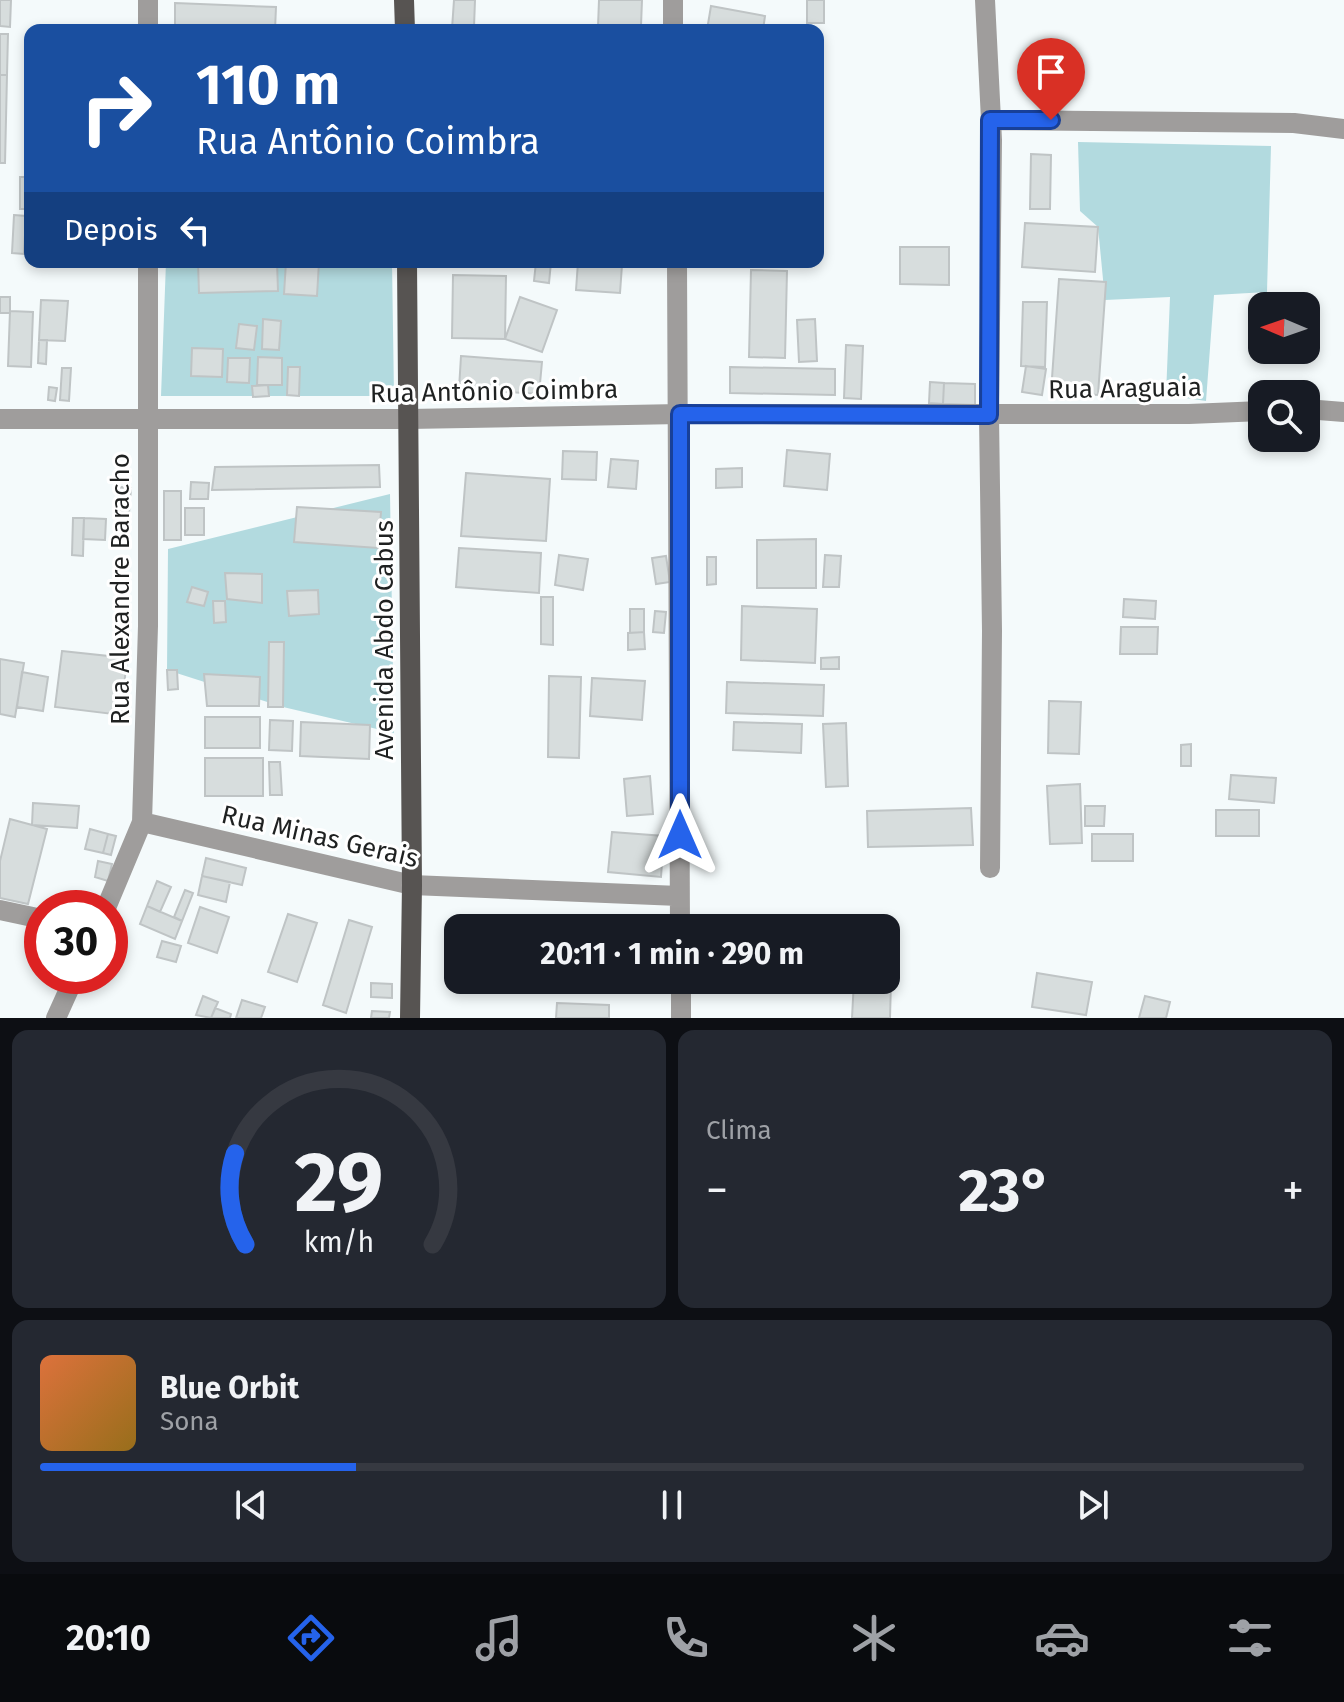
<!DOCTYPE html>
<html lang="pt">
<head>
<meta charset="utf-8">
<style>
  body { margin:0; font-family:"Fira Sans",sans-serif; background:#242831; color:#f1f3f6; height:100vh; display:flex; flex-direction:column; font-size:30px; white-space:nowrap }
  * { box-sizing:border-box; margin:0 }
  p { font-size:26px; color:#9ea1a6 }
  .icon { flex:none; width:44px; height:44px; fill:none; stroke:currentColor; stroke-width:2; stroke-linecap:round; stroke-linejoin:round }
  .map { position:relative; height:1018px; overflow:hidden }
  .drawer { display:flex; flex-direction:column; gap:12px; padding:12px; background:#0d0f14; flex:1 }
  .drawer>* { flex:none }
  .guide { position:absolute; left:24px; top:24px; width:800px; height:244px; border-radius:16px; box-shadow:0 4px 12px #0003; background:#1a4fa0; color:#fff; overflow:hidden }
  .needle { width:52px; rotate:272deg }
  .fabs { position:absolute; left:1248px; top:292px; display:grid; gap:16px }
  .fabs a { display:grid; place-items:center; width:72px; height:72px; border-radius:16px; background:#171b24; box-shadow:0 4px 12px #0003; font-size:40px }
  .speed { position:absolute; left:24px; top:890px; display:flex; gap:16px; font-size:40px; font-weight:700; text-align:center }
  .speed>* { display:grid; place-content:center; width:104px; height:104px; border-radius:50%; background:#171b24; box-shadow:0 4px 12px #0003; line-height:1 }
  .speed .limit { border:12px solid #d22; background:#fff; color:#111 }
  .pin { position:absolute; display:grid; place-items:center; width:68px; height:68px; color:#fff; margin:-82px -34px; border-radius:50% 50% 50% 0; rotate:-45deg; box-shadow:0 0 8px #0007 }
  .pin .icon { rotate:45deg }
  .me { position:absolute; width:88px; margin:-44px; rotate:0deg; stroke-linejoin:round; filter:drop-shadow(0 0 6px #0008) }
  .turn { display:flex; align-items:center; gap:28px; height:168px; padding:0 40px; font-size:36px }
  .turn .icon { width:104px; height:104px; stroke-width:2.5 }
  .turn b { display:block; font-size:56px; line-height:68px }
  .then { display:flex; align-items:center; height:76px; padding:0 40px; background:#0003; gap:16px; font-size:30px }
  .big { font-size:60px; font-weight:700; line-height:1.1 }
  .drawer .card { flex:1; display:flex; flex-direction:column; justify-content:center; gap:12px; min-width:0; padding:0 28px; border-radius:16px; background:#242831 }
  .drawer .dial { align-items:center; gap:0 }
  .dial svg { height:208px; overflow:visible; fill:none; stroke:#363941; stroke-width:7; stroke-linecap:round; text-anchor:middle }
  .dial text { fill:#f1f3f6; stroke:none }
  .song { display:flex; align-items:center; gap:24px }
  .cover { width:96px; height:96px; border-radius:12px; background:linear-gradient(135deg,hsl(20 70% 55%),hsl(40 70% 35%)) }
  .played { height:8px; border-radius:4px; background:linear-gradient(90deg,#2563eb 25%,#363941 25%) }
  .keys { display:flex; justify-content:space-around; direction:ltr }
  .heat { display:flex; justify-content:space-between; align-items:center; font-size:44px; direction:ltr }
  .drawer .tiles { flex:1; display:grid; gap:12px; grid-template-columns:1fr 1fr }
  .card:last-child { grid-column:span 2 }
  .trip { position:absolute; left:444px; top:914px; width:456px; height:80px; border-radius:16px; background:#171b24; box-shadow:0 4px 12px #0003; font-weight:700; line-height:80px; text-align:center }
  .menu { display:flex; height:128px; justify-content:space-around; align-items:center; background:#090b0e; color:#9ea1a6 }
  .menu .icon { width:56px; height:56px }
  .menu .on { color:#2563eb }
  .menu b { font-size:36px; color:#f1f3f6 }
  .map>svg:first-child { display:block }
  .green { fill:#b2dadf }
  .building { fill:#d7dddd; stroke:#bfc4c5; stroke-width:2 }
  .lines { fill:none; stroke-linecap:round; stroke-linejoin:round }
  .minor { stroke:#9f9d9c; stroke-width:20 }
  .major { stroke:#575452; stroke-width:20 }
  .route-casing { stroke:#184099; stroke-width:20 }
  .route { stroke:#2563eb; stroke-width:14 }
  .labels { text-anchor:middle; stroke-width:6; stroke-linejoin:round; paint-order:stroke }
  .street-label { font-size:26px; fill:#1f2121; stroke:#fff }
</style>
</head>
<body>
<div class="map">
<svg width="1344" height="1018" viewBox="0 0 1344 1018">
  <rect width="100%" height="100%" fill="#f4fafb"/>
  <!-- green -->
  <path class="green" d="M 1078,142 L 1271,146 L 1267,292 L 1214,295 L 1206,401 L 1166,395 L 1170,297 L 1105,300 L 1098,227 L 1080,211 Z
    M 166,262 L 392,262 L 394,396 L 161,396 Z
    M 390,494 L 394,733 L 283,707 L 167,670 L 168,549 Z"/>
  <!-- building -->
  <path class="building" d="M 0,0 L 11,0 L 10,27 L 0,26 Z
    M 454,0 L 475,0 L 474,27 L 452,29 Z
    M 599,0 L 642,0 L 641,26 L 598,27 Z
    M 807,0 L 824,0 L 824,23 L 807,23 Z
    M 175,3 L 276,7 L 275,30 L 175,27 Z
    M 711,6 L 765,16 L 763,30 L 707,30 Z
    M 0,34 L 8,34 L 7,75 L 0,75 Z
    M 28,42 L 30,42 L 30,73 L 27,73 Z
    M 0,75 L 7,75 L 5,163 L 0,163 Z
    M 1031,154 L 1051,155 L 1050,209 L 1030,209 Z
    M 20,177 L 30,177 L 30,209 L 20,209 Z
    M 14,215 L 26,216 L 24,254 L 12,253 Z
    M 1025,223 L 1098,227 L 1095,272 L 1022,267 Z
    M 900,247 L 949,247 L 949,285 L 900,284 Z
    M 198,262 L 277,262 L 278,291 L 199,293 Z
    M 286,262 L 319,262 L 317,296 L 284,294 Z
    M 536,262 L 551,262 L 549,283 L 534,281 Z
    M 578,262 L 622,265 L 620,293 L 576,290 Z
    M 751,270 L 787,271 L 785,358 L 749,357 Z
    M 453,275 L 506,276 L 505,339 L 452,338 Z
    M 1059,279 L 1106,282 L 1098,395 L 1051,392 Z
    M 0,297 L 10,297 L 10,313 L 0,313 Z
    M 520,297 L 557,310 L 542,352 L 505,339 Z
    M 41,300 L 68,301 L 65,341 L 39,340 Z
    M 1023,302 L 1047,302 L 1045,367 L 1021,366 Z
    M 10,311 L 33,312 L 31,367 L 8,366 Z
    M 263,319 L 281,321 L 279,350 L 262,349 Z
    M 815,319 L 817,361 L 799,362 L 797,320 Z
    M 239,324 L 257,326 L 254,350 L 236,348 Z
    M 39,340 L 47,340 L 46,364 L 38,363 Z
    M 846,345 L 863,346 L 861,399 L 844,398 Z
    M 192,348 L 223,349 L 222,377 L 191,376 Z
    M 461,356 L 542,362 L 539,394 L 459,389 Z
    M 258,357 L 282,358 L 282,385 L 257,385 Z
    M 228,358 L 250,358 L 249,383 L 227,382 Z
    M 1026,366 L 1046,369 L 1042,395 L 1022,392 Z
    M 288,367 L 300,367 L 299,396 L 287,395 Z
    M 730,367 L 835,369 L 835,395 L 730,393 Z
    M 62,368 L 71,368 L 69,401 L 60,400 Z
    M 930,382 L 944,383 L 943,404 L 929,403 Z
    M 944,383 L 975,384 L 975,405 L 943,404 Z
    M 268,385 L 269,396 L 253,397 L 252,386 Z
    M 49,387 L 57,388 L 55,401 L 48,400 Z
    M 787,450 L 830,454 L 827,490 L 784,486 Z
    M 563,451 L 597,452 L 596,480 L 562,479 Z
    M 611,459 L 638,461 L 636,489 L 608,487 Z
    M 379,465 L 380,487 L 212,490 L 215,467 Z
    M 742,468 L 742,487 L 716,488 L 716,469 Z
    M 466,473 L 550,479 L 546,541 L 461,536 Z
    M 191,482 L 209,483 L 208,499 L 190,499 Z
    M 120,487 L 131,488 L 127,538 L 116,538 Z
    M 164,491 L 181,491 L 181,540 L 164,540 Z
    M 297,507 L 381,512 L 378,548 L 294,542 Z
    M 185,508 L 204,508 L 204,535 L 185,535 Z
    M 73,518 L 84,518 L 83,556 L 72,555 Z
    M 84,518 L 106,519 L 105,540 L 83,539 Z
    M 816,539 L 816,588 L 757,588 L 757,540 Z
    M 459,548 L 541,553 L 539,593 L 456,587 Z
    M 559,555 L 588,559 L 583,590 L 555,585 Z
    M 825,555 L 841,556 L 839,587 L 823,587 Z
    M 666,556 L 670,582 L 656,584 L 652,558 Z
    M 707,557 L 716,557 L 716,584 L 707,585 Z
    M 225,573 L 262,574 L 262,603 L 227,599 Z
    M 192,587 L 208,592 L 204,606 L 187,602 Z
    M 318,590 L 319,614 L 289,616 L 287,591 Z
    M 541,597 L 553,597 L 553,645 L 541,644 Z
    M 1124,599 L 1156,601 L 1155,619 L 1123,617 Z
    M 213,601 L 225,601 L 226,622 L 214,623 Z
    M 742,606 L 817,609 L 815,663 L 741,660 Z
    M 630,609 L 644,609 L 644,632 L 630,633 Z
    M 655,611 L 666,612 L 664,633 L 653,632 Z
    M 1121,627 L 1158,627 L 1157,654 L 1120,654 Z
    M 644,632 L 645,649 L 628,650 L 628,633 Z
    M 269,642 L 284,642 L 283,707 L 268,707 Z
    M 62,651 L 127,658 L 121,715 L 55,707 Z
    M 839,657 L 839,669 L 821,669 L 821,658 Z
    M 0,659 L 24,663 L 15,717 L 0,714 Z
    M 167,670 L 177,670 L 178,689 L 168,690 Z
    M 22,672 L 48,677 L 43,711 L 17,707 Z
    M 204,674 L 260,677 L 259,706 L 207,706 Z
    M 549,676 L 581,677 L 579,758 L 548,757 Z
    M 592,678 L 645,681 L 642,720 L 590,716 Z
    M 727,682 L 824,685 L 823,716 L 726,713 Z
    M 1049,701 L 1081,702 L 1079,754 L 1048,753 Z
    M 205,717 L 260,717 L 260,748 L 205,748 Z
    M 270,720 L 293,721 L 292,751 L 269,750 Z
    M 301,722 L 370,725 L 369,759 L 300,756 Z
    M 734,722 L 802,724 L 801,753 L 733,750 Z
    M 846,723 L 848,786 L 826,787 L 823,724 Z
    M 1191,744 L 1191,766 L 1181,766 L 1181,745 Z
    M 205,758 L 263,758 L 263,796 L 205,796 Z
    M 269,762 L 280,762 L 282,795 L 270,795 Z
    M 1231,775 L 1276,778 L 1274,803 L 1229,799 Z
    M 650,776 L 653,814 L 627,816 L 624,779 Z
    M 1080,784 L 1082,843 L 1050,844 L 1047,786 Z
    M 33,803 L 79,806 L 77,828 L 32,825 Z
    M 1085,806 L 1105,806 L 1104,826 L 1085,826 Z
    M 971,808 L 973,845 L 868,847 L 867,811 Z
    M 1216,810 L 1259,810 L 1259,836 L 1216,836 Z
    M 10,819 L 47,829 L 28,904 L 0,898 L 0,861 Z
    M 90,829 L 108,834 L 103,853 L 85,849 Z
    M 612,832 L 664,836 L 661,877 L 608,872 Z
    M 108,834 L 116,836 L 111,855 L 103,853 Z
    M 1092,834 L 1133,834 L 1133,861 L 1092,861 Z
    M 206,858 L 246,868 L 242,885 L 202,876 Z
    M 98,861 L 112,864 L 108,881 L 95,877 Z
    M 202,876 L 230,882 L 226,902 L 198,895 Z
    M 157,881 L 171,887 L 160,912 L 147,906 Z
    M 185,890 L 193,893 L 182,921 L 174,917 Z
    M 147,906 L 182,921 L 175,939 L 140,924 Z
    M 200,907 L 229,917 L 217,953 L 188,943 Z
    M 288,914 L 317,923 L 297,982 L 268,972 Z
    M 349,920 L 372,927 L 346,1013 L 323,1005 Z
    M 162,941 L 181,946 L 176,962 L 157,957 Z
    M 1037,973 L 1092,982 L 1086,1015 L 1032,1007 Z
    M 557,980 L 599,980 L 599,989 L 556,987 Z
    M 854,980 L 891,981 L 890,1018 L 852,1018 Z
    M 371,983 L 392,984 L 392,998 L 371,997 Z
    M 203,996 L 218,1002 L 211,1018 L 196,1015 Z
    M 1145,996 L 1170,1002 L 1166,1018 L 1139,1018 Z
    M 242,1000 L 265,1007 L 261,1018 L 236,1018 Z
    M 557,1003 L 609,1005 L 609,1018 L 556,1018 Z
    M 215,1008 L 231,1014 L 230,1018 L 211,1018 Z
    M 372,1011 L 390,1012 L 389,1018 L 371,1018 Z"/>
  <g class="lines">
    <!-- minor -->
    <path class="minor" d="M 673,0 L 673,30
      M 985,0 L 992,140 L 989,415 L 992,631 L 990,868
      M 148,30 L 148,0
      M 990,120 L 1294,123 L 1344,129
      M 677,262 L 680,928
      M 1306,409 L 1344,412
      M 0,419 L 409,419 L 680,414 L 1189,414 L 1262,411
      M 142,822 L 412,885 L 679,896
      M 106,908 L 142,822 L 148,626 L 148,262
      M 0,910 L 42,919
      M 681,980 L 681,1018
      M 56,1018 L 75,976"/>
    <!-- major -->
    <path class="major" d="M 404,0 L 405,30
      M 407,262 L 412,885 L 410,1018"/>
  </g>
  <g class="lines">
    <defs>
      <path id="route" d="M 680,835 L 680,414 L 989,415 L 990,120 L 1051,120"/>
    </defs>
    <!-- route casing -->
    <use href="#route" class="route-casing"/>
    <!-- route -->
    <use href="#route" class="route"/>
  </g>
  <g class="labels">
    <!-- street labels -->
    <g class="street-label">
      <text transform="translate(1125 388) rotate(-1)" y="9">Rua Araguaia</text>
      <text transform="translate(494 391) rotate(-1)" y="9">Rua Antônio Coimbra</text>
      <text transform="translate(120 589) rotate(-90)" y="9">Rua Alexandre Baracho</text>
      <text transform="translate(384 640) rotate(-90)" y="9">Avenida Abdo Cabus</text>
      <text transform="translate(320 836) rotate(13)" y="9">Rua Minas Gerais</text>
    </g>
  </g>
</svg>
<div class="fabs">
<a><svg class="needle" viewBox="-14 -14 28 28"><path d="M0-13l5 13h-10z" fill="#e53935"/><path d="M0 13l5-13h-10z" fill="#9ea1a6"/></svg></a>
<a><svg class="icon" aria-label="search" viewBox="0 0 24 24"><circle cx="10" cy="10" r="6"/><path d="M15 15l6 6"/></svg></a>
</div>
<div class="speed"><div class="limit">30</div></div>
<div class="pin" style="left:1051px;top:120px;background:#d93025"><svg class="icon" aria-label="arrive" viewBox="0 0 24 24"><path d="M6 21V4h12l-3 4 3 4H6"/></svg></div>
<svg class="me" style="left:680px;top:835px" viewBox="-20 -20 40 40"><path d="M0-17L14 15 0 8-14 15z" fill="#2563eb" stroke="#fff" stroke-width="4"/></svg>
<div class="trip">20:11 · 1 min · 290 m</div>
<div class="guide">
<div class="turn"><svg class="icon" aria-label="right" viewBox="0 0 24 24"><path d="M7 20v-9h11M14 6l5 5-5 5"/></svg><div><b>110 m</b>Rua Antônio Coimbra</div></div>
<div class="then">Depois<svg class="icon" aria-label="left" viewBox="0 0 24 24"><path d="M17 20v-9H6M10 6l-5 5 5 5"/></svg></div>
</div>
</div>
<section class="drawer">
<div class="tiles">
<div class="card dial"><svg viewBox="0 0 100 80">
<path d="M14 69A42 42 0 1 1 86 69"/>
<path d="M14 69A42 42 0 0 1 10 34" stroke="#2563eb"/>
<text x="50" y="56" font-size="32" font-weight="700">29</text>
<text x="50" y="72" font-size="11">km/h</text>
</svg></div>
<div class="card"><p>Clima</p>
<div class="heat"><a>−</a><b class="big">23°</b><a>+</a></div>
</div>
<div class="card">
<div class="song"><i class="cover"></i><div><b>Blue Orbit</b><p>Sona</p></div></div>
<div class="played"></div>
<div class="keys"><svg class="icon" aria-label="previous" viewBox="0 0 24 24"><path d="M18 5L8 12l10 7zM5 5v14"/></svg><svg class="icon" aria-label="pause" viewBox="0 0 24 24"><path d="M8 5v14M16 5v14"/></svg><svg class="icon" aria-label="next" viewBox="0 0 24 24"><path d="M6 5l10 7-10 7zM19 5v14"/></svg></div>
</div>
</div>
</section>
<nav class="menu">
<b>20:10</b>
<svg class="icon on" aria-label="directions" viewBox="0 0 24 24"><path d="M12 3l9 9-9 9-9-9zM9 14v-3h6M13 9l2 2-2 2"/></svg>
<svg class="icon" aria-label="music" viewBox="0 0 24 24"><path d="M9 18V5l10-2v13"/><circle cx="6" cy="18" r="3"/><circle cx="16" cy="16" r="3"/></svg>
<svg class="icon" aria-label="phone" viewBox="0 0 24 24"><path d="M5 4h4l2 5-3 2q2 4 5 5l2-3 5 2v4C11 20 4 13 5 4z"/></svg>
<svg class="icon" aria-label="climate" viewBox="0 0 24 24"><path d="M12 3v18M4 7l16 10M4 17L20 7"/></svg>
<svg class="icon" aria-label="car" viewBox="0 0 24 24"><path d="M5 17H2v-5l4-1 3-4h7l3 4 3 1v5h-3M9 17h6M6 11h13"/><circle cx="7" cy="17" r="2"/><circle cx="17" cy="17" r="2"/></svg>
<svg class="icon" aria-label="filters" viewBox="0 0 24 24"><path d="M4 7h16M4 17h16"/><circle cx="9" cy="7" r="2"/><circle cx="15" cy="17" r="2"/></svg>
</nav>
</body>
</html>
